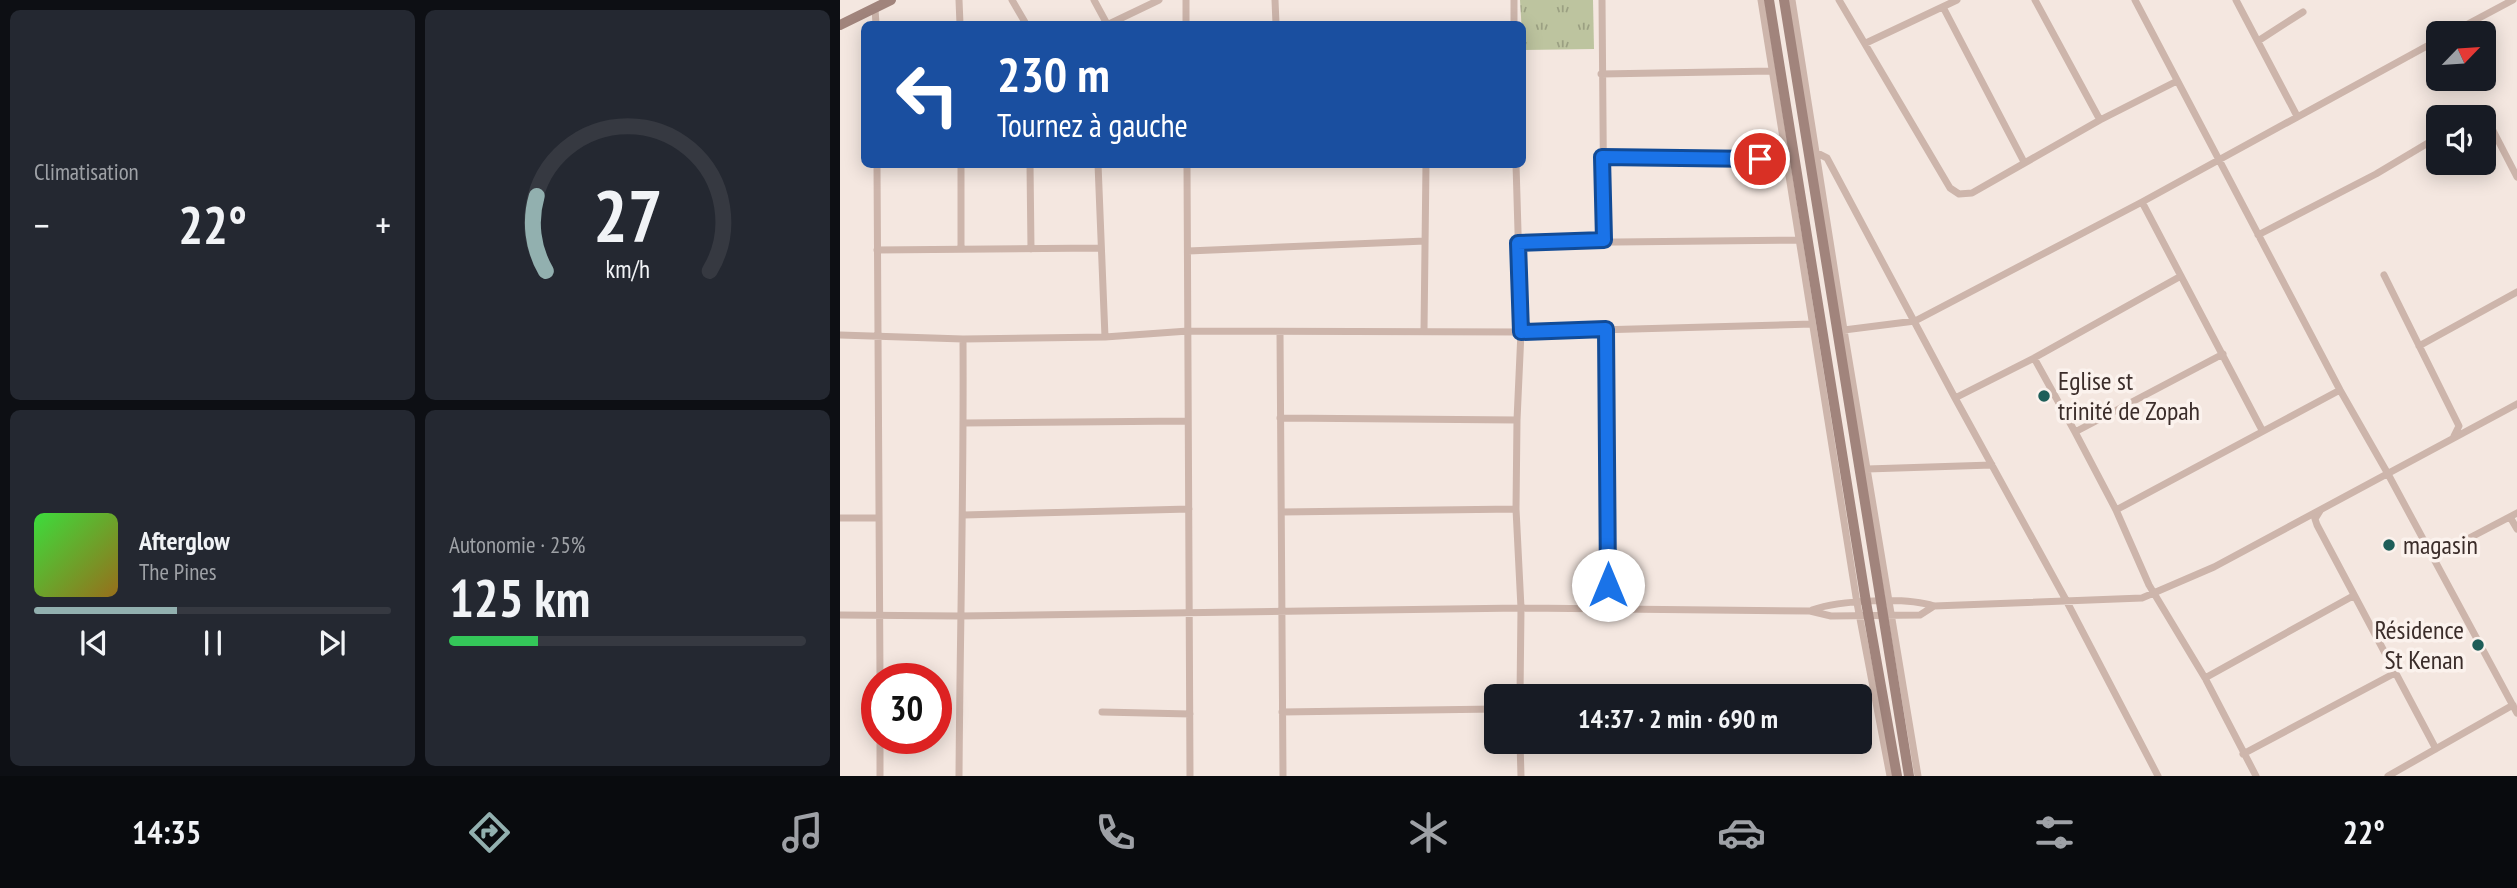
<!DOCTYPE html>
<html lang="fr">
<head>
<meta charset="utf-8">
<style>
  body { margin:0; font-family:"PT Sans Narrow",sans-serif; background:#242831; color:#f1f3f6; height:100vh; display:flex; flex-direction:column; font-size:26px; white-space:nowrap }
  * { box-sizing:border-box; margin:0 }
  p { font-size:23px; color:#9ea1a6 }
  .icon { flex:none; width:38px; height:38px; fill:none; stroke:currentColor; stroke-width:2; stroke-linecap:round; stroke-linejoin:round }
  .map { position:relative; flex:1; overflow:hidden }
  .side { display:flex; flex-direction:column; gap:10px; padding:10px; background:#0d0f14; width:840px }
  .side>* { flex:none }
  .guide { position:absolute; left:21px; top:21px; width:665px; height:147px; border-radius:10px; box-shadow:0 4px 18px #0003; background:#1a4fa0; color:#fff; overflow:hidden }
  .needle { width:46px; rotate:65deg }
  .fabs { position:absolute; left:1586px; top:21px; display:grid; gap:14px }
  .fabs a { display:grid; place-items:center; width:70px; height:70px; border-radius:10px; background:#171b24; box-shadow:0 4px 18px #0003; font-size:35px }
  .speed { position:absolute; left:21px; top:663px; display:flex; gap:14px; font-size:35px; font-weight:700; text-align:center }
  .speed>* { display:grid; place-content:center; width:91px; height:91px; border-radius:50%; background:#171b24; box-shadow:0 4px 18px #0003; line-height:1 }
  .speed .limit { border:10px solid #d22; background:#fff; color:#111 }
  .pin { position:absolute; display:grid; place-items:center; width:60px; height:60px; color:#fff; margin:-30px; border:4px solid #fff; border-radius:50%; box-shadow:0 2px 7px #0007 }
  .me { position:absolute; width:77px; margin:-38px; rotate:0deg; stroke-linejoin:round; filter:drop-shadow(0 0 5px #0008) }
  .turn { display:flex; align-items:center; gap:24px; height:147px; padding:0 21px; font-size:32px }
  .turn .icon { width:91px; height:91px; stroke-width:2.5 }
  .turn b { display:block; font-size:49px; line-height:60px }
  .big { font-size:52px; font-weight:800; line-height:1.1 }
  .side .card { flex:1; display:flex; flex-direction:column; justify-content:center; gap:10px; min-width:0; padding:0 24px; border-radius:10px; background:#242831 }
  .side .dial { align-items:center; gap:0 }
  .dial svg { height:182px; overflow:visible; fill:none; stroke:#363941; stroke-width:7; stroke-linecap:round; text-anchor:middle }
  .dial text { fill:#f1f3f6; stroke:none }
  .song { display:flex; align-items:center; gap:21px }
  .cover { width:84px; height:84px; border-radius:10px; background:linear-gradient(135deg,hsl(120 70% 55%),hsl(40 70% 35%)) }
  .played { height:7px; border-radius:4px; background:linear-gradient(90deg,#92b0af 40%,#363941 40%) }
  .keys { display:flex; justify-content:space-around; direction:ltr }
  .heat { display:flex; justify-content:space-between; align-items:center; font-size:38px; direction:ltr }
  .charge { height:10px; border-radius:5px; background:linear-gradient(90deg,#34c759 25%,#363941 0) }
  .side .tiles { flex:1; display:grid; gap:10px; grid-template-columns:repeat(2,1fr) }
  .trip { position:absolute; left:644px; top:684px; width:388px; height:70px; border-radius:10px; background:#171b24; box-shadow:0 4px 18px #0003; font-weight:800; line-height:70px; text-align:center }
  .menu { display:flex; height:112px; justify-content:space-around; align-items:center; background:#090b0e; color:#9ea1a6 }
  .menu .icon { width:49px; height:49px }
  .menu .on { color:#92b0af }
  .menu b { font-size:32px; color:#f1f3f6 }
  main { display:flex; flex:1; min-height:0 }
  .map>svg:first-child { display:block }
  .grass { fill:url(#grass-tufts) }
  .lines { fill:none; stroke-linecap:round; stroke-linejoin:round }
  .street { stroke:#cdb5ab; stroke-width:7 }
  .secondary { stroke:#a1847c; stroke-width:10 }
  .route-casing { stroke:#114b97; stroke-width:18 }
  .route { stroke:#1a73e8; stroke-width:12 }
  .poi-dot { fill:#1e5e59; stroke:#fbf2ed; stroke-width:2.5 }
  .labels { text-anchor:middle; stroke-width:7; stroke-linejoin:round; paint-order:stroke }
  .poi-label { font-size:26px; fill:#3b2d2a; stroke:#fbf2ed; text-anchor:start }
</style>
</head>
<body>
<main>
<section class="side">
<div class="tiles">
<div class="card"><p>Climatisation</p>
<div class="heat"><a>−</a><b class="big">22°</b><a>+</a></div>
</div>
<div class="card dial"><svg viewBox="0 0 100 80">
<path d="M14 69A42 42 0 1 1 86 69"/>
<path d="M14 69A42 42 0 0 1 10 36" stroke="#92b0af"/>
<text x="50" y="56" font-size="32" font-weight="700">27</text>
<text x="50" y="72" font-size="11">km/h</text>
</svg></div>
<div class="card">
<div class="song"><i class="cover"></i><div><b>Afterglow</b><p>The Pines</p></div></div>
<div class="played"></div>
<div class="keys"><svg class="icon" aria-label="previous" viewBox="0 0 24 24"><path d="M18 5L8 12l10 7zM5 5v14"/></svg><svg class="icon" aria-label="pause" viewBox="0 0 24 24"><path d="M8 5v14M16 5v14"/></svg><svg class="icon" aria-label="next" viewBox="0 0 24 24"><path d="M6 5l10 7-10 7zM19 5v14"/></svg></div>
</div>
<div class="card"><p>Autonomie · 25%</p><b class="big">125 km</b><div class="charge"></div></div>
</div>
</section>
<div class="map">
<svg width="1677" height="776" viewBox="0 0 1677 776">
  <defs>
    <pattern id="grass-tufts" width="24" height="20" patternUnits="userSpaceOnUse" patternTransform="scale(1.75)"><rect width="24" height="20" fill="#bdc49f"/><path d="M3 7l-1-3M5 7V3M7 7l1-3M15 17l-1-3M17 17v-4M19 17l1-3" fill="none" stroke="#9ba082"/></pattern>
  </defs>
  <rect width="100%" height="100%" fill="#f4e7e0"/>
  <!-- grass -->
  <path class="grass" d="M 680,0 L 753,0 L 754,49 L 683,50 Z"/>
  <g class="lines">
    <!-- street -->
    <path class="street" d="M 119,0 L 120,24
      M 172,0 L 186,24
      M 254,0 L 267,24
      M 346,0 L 346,24
      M 435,0 L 436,24
      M 762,0 L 764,240
      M 921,0 L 1017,603 L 1050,776
      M 952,0 L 1004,330 L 1078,776
      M 999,0 L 1110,188 L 1119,194 L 1132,193 L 1260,120 L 1337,81
      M 1195,0 L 1260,120
      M 1295,0 L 1500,390 L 1548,474 L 1677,713
      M 1396,0 L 1457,116
      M 1103,7 L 1184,162
      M 35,9 L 36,24
      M 269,24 L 319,0
      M 674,24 L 674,0
      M 1611,33 L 1673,0
      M 1418,41 L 1463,12
      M 1026,43 L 1117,0
      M 761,74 L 932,71
      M 1631,117 L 1640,114 L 1646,117 L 1677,177
      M 977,153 L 987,158 L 1115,398 L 1226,600 L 1318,776
      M 762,157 L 947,159
      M 37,164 L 40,679
      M 190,164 L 191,249
      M 258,164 L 265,337
      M 347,164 L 350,776
      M 676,164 L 681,332 L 677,420 L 676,509 L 681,608 L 680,696
      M 1302,202 L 1422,430
      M 1418,235 L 1536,174 L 1598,137
      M 678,243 L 960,240
      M 121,248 L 121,164
      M 37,250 L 260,248
      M 348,251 L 585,241
      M 1544,275 L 1619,426 L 1614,436
      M 766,329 L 768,609
      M 1004,330 L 1075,321 L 1302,202 L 1598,40
      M 584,331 L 586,164
      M 440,332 L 443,776
      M 0,335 L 123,339 L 265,337 L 348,331 L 681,332 L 972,324
      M 1579,346 L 1677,292
      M 1194,358 L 1235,432 L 1276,510 L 1309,585 L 1365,678 L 1416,776
      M 1115,398 L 1194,358 L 1341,276
      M 440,418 L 677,420
      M 124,423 L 348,421
      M 1235,432 L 1383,354
      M 1027,469 L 1152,465
      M 1276,510 L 1500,390
      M 1480,511 L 1475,519 L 1477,525 L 1596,749
      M 442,512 L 676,509
      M 124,515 L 349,509
      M 1670,517 L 1677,529
      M 0,518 L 37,518
      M 1593,557 L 1677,513
      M 972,610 C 1000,600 1066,597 1094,606 L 1302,598 L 1374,567 L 1677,404
      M 0,615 L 120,616 L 681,608 L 970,611 L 991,616 L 1080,615 L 1094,606
      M 1365,678 L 1513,596
      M 262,712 L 350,714
      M 442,712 L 656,709
      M 680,742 L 681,776
      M 1403,754 L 1555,673
      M 40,776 L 40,738
      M 119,776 C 120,630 124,485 123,339
      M 1548,776 L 1673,705"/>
    <!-- secondary -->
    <path class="secondary" d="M 929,0 L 1026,602 L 1057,776
      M 944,0 L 1069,776
      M 0,25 L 51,0"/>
  </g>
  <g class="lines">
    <defs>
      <path id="route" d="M 768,585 L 766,329 L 681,332 L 678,243 L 764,240 L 762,157 L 920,159"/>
    </defs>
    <!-- route casing -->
    <use href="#route" class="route-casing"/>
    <!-- route -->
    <use href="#route" class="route"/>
  </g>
  <!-- markers -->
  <g class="poi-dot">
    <circle cx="1204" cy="396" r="7"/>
    <circle cx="1549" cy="545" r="7"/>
    <circle cx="1638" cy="645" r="7"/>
  </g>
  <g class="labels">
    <!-- poi labels -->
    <g class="poi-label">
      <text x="1218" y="390">Eglise st<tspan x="1218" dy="30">trinité de Zopah</tspan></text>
      <text x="1563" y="554">magasin</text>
      <text x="1624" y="639" text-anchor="end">Résidence<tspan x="1624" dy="30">St Kenan</tspan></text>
    </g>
  </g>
</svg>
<div class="fabs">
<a><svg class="needle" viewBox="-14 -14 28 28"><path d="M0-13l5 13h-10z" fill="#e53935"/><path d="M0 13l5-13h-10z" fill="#9ea1a6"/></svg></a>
<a><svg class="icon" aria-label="sound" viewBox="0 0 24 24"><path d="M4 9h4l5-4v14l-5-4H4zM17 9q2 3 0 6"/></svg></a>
</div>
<div class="speed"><div class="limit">30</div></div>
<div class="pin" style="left:920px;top:159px;background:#d93025"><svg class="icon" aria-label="arrive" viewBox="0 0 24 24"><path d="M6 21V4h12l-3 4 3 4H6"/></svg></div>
<svg class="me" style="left:768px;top:585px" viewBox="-20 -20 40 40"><circle r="19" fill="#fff"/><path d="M0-13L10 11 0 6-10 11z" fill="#1a73e8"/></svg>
<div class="trip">14:37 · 2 min · 690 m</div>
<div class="guide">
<div class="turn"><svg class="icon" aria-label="left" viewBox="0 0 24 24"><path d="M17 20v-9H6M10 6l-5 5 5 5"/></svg><div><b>230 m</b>Tournez à gauche</div></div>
</div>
</div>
</main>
<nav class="menu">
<b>14:35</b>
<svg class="icon on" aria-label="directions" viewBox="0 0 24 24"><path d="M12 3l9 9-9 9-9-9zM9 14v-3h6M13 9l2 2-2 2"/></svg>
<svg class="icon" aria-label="music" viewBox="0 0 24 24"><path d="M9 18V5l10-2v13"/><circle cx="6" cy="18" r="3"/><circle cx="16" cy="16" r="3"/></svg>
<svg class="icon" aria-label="phone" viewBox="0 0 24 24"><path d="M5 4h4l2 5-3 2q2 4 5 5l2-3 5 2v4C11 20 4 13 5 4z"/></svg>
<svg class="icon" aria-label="climate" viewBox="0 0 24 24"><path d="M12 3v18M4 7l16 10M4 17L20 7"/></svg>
<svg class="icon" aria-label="car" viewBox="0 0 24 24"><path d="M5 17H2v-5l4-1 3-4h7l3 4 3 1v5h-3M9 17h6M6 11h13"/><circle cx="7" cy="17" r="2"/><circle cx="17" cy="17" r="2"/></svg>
<svg class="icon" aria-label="filters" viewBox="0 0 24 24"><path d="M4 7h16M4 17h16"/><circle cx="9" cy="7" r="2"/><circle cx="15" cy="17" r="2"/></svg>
<b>22°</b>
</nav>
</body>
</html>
